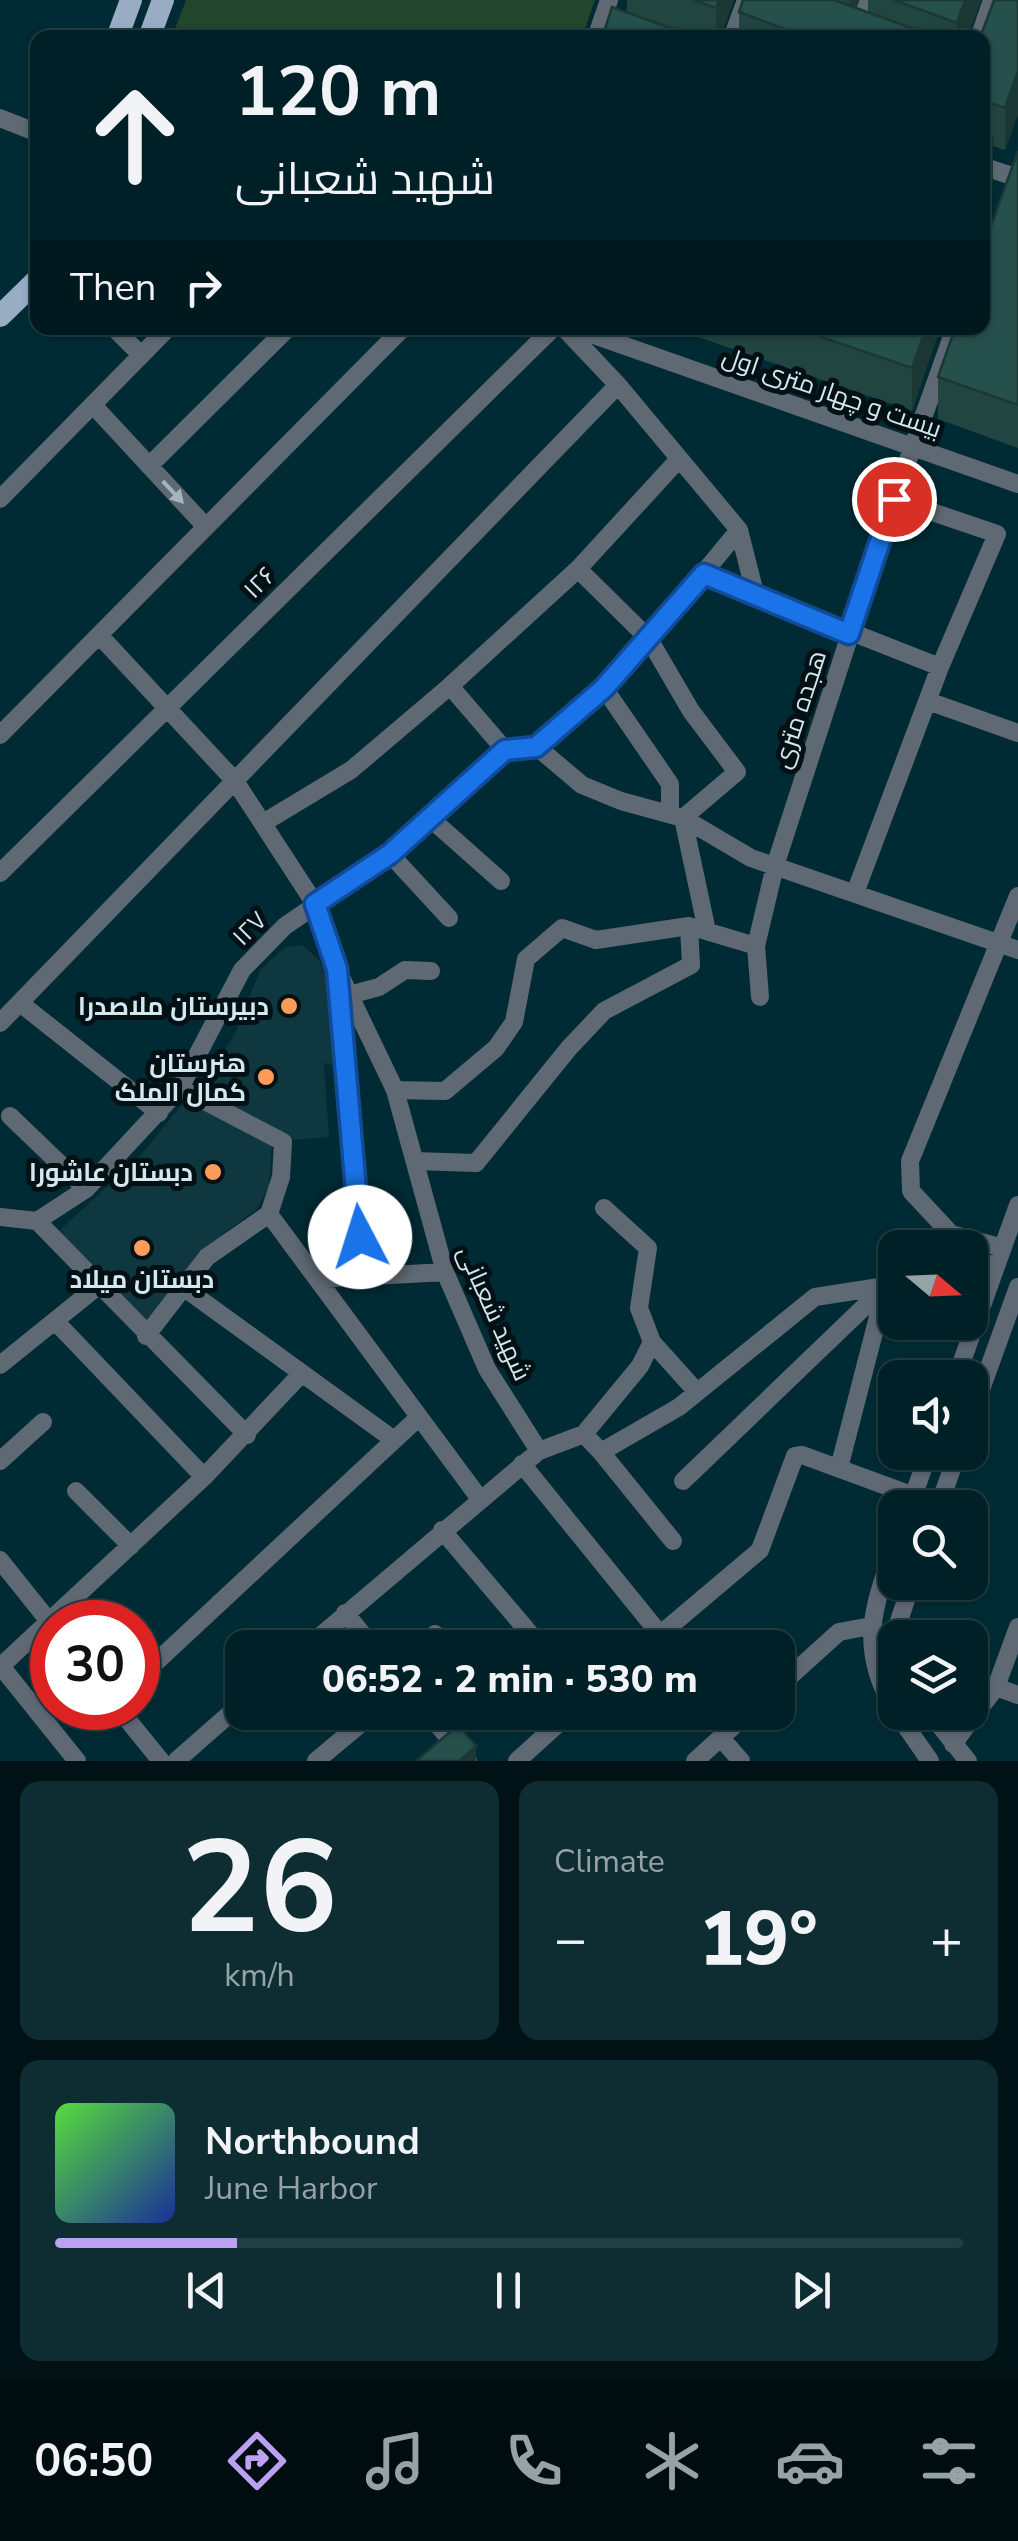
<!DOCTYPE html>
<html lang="en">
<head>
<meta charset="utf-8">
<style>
  body { margin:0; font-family:"Nunito Sans",Cairo,sans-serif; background:#0e2d33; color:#f1f3f6; height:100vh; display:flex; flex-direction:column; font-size:38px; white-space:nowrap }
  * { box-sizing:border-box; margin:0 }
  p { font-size:32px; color:#95a3a7 }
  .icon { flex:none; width:55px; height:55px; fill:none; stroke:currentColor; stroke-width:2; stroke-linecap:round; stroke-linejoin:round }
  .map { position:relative; height:1761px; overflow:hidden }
  .side { display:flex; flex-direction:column; gap:20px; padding:20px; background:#001215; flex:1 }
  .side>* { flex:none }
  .banner { position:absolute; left:30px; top:30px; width:960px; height:305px; border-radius:20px; box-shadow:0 2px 8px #0004,0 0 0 2px #223e44; background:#002027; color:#f1f3f6; overflow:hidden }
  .needle { width:65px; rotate:109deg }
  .fabs { position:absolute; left:878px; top:1230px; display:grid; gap:20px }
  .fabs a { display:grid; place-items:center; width:110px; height:110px; border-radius:20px; background:#002027; box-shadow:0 2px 8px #0004,0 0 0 2px #223e44; font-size:50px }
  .speed { position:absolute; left:30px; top:1600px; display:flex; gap:20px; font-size:50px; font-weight:700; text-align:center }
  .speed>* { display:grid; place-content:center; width:130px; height:130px; border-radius:50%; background:#002027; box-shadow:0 2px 8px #0004,0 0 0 2px #223e44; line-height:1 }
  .speed .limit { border:15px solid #d22; background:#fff; color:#111 }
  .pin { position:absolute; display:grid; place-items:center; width:85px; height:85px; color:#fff; margin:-42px; border:5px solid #fff; border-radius:50%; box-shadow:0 2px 10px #0007 }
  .me { position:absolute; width:110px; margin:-55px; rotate:355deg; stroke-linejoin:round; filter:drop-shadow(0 0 8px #0008) }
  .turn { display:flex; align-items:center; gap:35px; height:210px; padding:0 40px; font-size:45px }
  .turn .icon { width:130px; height:130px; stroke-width:2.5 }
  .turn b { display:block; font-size:70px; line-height:85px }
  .then { display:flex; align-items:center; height:95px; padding:0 40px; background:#0003; gap:20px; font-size:38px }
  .big { font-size:75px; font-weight:800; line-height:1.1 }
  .side .tile { flex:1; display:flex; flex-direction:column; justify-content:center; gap:15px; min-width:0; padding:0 35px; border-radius:20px; background:#0e2d33 }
  .side .dial { align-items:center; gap:0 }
  .dial b { font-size:130px; line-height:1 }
  .song { display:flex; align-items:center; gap:30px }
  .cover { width:120px; height:120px; border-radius:15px; background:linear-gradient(135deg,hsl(110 70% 55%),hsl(230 70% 35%)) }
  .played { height:10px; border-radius:5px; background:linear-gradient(90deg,#bca0f2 20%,#223e44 20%) }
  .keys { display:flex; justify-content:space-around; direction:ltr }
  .heat { display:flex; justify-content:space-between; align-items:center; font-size:55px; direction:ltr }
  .side .tiles { flex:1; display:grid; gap:20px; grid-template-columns:1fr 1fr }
  .tile:last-child { grid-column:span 2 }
  .trip { position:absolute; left:225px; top:1630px; width:570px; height:100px; border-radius:20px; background:#002027; box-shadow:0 2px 8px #0004,0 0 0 2px #223e44; font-weight:800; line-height:100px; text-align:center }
  .menu { display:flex; height:160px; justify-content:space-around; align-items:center; background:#000d10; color:#95a3a7 }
  .menu .icon { width:70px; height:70px }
  .menu .selected { color:#bca0f2 }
  .menu b { font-size:45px; color:#f1f3f6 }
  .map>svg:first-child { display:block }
  .built { fill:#0f3740 }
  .green { fill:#22452d }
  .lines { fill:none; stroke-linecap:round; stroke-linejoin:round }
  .minor { stroke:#5f6974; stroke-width:18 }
  .major { stroke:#98adc4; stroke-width:22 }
  .wall { fill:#214540 }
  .shaded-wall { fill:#1b3834 }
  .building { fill:#26504b; stroke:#1b3834; stroke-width:2.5 }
  .oneway { fill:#a5b5bd }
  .route-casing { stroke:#114b97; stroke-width:25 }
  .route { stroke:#1a73e8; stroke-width:18 }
  .poi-dot { fill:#fe9b58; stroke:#031115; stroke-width:4 }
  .labels { text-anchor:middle; stroke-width:10; stroke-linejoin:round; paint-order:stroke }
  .street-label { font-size:25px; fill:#d3e8ee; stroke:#031115 }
  .poi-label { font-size:25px; font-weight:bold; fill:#d3e8ee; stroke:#031115; text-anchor:end }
</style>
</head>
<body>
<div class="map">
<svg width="1018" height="1761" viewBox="0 0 1018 1761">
  <rect width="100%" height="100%" fill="#002b34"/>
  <!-- built -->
  <path class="built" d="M 302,945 L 317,958 L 331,978 L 335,1065 L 324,1063 L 329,1137 L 291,1140 L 197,1092 L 235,1034 L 260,970 L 285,947 Z
    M 188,1097 L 272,1142 L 269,1187 L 257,1209 L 223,1234 L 196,1262 L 148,1325 L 59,1231 L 140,1156 Z"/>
  <!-- green -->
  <path class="green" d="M 186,0 L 595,0 L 582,37 L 172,37 Z"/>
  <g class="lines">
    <!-- minor -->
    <path class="minor" d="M 857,33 L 869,0
      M 596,38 L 609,0
      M 732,38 L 746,0
      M 979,38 L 992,0
      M 0,118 L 38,133
      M 982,166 L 1018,178
      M 114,328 L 141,355
      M 564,328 L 618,385 L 739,530
      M 574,328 L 1018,484
      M 93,405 L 206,527
      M 149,466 L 288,328
      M 0,499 L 168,328
      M 578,569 L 649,639 L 691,711 L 737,772 L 683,818 L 707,931
      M 704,574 L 940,667
      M 99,635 L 235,781 L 315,904 L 337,969 L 395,1090 L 445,1272 L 487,1369 L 539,1451 L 306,1648
      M 604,688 L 670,784 L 670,814
      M 928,701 L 1018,733
      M 0,735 L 403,328
      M 537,747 L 582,785 L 621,801 L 683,818 L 751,858 L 1018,950
      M 505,750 L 450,686 L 578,569 L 679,459
      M 430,818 L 501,881
      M 263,823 L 351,770 L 450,686
      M 390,854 L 449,918
      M 0,873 L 553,328
      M 855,893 L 940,667 L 997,534 L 894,499
      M 339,985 L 364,1276
      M 349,995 L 379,987 L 405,970 L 431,971
      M 760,997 L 756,946 L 775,866 L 894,499 L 955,328
      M 20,1003 L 159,1113
      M 0,1023 L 618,385
      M 395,1090 L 445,1091 L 496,1048 L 514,1022 L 526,959 L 562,928 L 596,940 L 689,926 L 756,946
      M 10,1116 L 86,1189
      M 415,1161 L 476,1163 L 569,1048 L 604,1011 L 691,965 L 689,926
      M 269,1214 L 480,1499
      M 0,1217 L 37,1221 L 86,1189 L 180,1088 L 242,970 L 285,926 L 390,854 L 505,750 L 537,747 L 604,688 L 649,639 L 739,530 L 755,593
      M 37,1221 L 247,1435
      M 951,1234 L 911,1191 L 910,1161 L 1018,896
      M 933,1248 L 951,1234 L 1003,1248
      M 317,1279 L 445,1272
      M 183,1287 L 394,1440
      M 55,1321 L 204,1477
      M 146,1336 L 207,1257 L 269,1214 L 281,1177 L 283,1142 L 180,1088
      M 652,1342 L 697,1392
      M 0,1365 L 98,1286
      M 956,1378 L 1018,1205
      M 970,1420 L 1018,1287
      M 584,1434 L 640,1366 L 652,1342 L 639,1308 L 648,1248 L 604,1208
      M 539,1451 L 584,1434 L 601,1452 L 679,1407 L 815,1297 L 886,1286
      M 601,1452 L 673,1541
      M 0,1461 L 43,1422
      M 522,1464 L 659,1633
      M 839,1468 L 886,1286
      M 683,1481 L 887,1285
      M 76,1491 L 131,1546
      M 909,1508 L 929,1452
      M 938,1508 L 958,1452
      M 442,1530 L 532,1636
      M 895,1546 C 872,1609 858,1649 895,1711
      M 0,1560 L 52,1625
      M 345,1613 L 374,1648
      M 899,1638 L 898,1624 L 912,1582
      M 420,1648 L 435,1634
      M 644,1648 L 760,1550 L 795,1456 L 802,1455 L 914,1496
      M 0,1665 L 77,1761
      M 0,1667 L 204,1477 L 302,1373
      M 138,1679 L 419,1417
      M 778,1687 L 839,1632 L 871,1626
      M 996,1687 L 1018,1695
      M 118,1708 L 161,1761
      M 427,1712 L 468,1761
      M 896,1712 L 930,1761
      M 929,1712 L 968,1761
      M 721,1738 L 741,1761
      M 953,1744 L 996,1687 L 1018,1627
      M 176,1761 L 242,1703
      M 316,1761 L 359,1725
      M 517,1761 L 571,1712
      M 695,1761 L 749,1712"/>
    <!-- major -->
    <path class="major" d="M 117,38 L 131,0
      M 149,38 L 163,0
      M 0,316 L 38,279"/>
  </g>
  <!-- wall -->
  <path class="wall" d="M 627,0 L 734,0 L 720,38 L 602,38 L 627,13 Z
    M 743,0 L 859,0 L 856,8 L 868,12 L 868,0 L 981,0 L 967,38 L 739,38 L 739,12 Z
    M 1018,0 L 1018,114 L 1005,150 L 993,146 L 993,181 L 982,210 L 982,38 Z
    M 1018,151 L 1018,448 L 938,419 L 938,377 Z
    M 672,328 L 940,328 L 912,411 Z"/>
  <!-- shaded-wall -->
  <path class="shaded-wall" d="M 719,0 L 734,0 L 720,38 L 716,38 L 716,8 Z
    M 849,0 L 859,0 L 849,28 Z
    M 965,0 L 981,0 L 967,38 L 957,38 L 957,23 Z
    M 1018,71 L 1018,114 L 1005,150 L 1005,108 Z
    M 993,138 L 993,181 L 982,210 L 982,167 Z
    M 926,328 L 940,328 L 912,411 L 912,368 Z
    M 476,1746 L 476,1761 L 459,1761 Z"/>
  <!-- building -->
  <path class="building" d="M 694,0 L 719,0 L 716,8 Z
    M 743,0 L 834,0 L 939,38 L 809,38 L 739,12 Z
    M 894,0 L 965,0 L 957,23 Z
    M 994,0 L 1018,0 L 1018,71 L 1005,108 L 982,100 L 982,38 L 980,38 Z
    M 612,7 L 698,38 L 602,38 Z
    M 982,135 L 993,138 L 982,167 Z
    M 1018,151 L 1018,405 L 938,377 L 955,328 L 982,328 L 982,251 Z
    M 795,328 L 926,328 L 912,368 Z
    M 458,1725 L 476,1746 L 459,1761 L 416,1761 Z"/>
  <!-- one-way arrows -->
  <defs><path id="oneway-solid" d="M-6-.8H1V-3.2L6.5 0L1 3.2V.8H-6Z" transform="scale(2.5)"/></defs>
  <use class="oneway" href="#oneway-solid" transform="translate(173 492) rotate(47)"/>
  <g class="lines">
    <defs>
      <path id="route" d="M 360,1237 L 337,969 L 315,904 L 390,854 L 505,750 L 536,747 L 604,688 L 704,574 L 849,634 L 894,499"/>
    </defs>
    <!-- route casing -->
    <use href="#route" class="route-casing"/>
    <!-- route -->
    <use href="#route" class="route"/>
  </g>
  <!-- markers -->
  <g class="poi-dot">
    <circle cx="289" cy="1006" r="10"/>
    <circle cx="266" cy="1077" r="10"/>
    <circle cx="213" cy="1172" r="10"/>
    <circle cx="142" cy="1248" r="10"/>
  </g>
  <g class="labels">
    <!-- street labels -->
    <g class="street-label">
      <text transform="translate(832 392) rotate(19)" y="9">بیست و چهار متری اول</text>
      <text transform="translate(259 582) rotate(-45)" y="9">۱۲۶</text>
      <text transform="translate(799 709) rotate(-72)" y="9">هجده متری</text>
      <text transform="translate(249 928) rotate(-45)" y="9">۱۲۷</text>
      <text transform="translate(495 1313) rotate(66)" y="9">شهید شعبانی</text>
    </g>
    <!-- poi labels -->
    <g class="poi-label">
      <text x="269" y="1015">دبیرستان ملاصدرا</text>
      <text x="246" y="1072">هنرستان<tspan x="246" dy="29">کمال الملک</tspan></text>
      <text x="193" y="1181">دبستان عاشورا</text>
      <text x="142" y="1288" text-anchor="middle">دبستان میلاد</text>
    </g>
  </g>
</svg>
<div class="fabs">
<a><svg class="needle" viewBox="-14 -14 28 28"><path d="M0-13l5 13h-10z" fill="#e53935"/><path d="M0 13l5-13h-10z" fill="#95a3a7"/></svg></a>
<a><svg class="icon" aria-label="sound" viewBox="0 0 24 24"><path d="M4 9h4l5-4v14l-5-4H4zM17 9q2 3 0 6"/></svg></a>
<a><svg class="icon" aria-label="search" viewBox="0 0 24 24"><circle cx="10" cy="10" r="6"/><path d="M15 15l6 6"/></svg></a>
<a><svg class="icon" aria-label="layers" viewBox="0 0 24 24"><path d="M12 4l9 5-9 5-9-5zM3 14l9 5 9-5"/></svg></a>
</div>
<div class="speed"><div class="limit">30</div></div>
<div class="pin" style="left:894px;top:499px;background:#d93025"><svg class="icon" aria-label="arrive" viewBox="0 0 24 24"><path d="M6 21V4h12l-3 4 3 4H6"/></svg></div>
<svg class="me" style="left:360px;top:1237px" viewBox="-20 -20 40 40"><circle r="19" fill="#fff"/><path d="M0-13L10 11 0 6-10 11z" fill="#1a73e8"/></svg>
<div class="trip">06:52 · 2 min · 530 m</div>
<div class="banner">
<div class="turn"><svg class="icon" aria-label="ahead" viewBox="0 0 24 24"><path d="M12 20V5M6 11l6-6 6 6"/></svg><div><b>120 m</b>شهید شعبانی</div></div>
<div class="then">Then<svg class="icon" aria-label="right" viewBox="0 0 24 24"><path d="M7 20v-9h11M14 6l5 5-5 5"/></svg></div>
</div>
</div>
<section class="side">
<div class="tiles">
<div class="tile dial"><b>26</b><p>km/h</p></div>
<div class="tile"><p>Climate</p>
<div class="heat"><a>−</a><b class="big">19°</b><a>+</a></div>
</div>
<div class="tile">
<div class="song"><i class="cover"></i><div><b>Northbound</b><p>June Harbor</p></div></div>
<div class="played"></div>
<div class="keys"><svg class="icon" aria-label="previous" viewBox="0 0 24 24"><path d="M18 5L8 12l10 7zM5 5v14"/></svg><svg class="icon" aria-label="pause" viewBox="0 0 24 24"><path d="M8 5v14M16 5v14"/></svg><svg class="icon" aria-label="next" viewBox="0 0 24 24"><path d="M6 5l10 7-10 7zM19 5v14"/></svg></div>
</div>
</div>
</section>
<nav class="menu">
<b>06:50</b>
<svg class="icon selected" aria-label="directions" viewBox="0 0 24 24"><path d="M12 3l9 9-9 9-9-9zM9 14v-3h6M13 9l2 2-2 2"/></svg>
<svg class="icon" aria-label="music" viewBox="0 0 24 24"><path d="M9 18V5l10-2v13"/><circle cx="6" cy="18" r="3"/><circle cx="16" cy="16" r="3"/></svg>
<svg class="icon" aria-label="phone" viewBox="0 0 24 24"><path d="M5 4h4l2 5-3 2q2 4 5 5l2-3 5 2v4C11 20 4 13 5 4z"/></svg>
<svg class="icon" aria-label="climate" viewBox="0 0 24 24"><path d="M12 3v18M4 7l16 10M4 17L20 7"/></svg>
<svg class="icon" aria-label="car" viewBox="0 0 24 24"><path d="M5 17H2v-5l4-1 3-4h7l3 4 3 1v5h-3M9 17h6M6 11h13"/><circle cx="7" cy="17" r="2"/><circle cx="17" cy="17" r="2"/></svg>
<svg class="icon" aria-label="filters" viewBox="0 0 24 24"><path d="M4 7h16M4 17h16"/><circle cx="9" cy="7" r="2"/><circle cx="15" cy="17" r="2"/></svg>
</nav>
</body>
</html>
